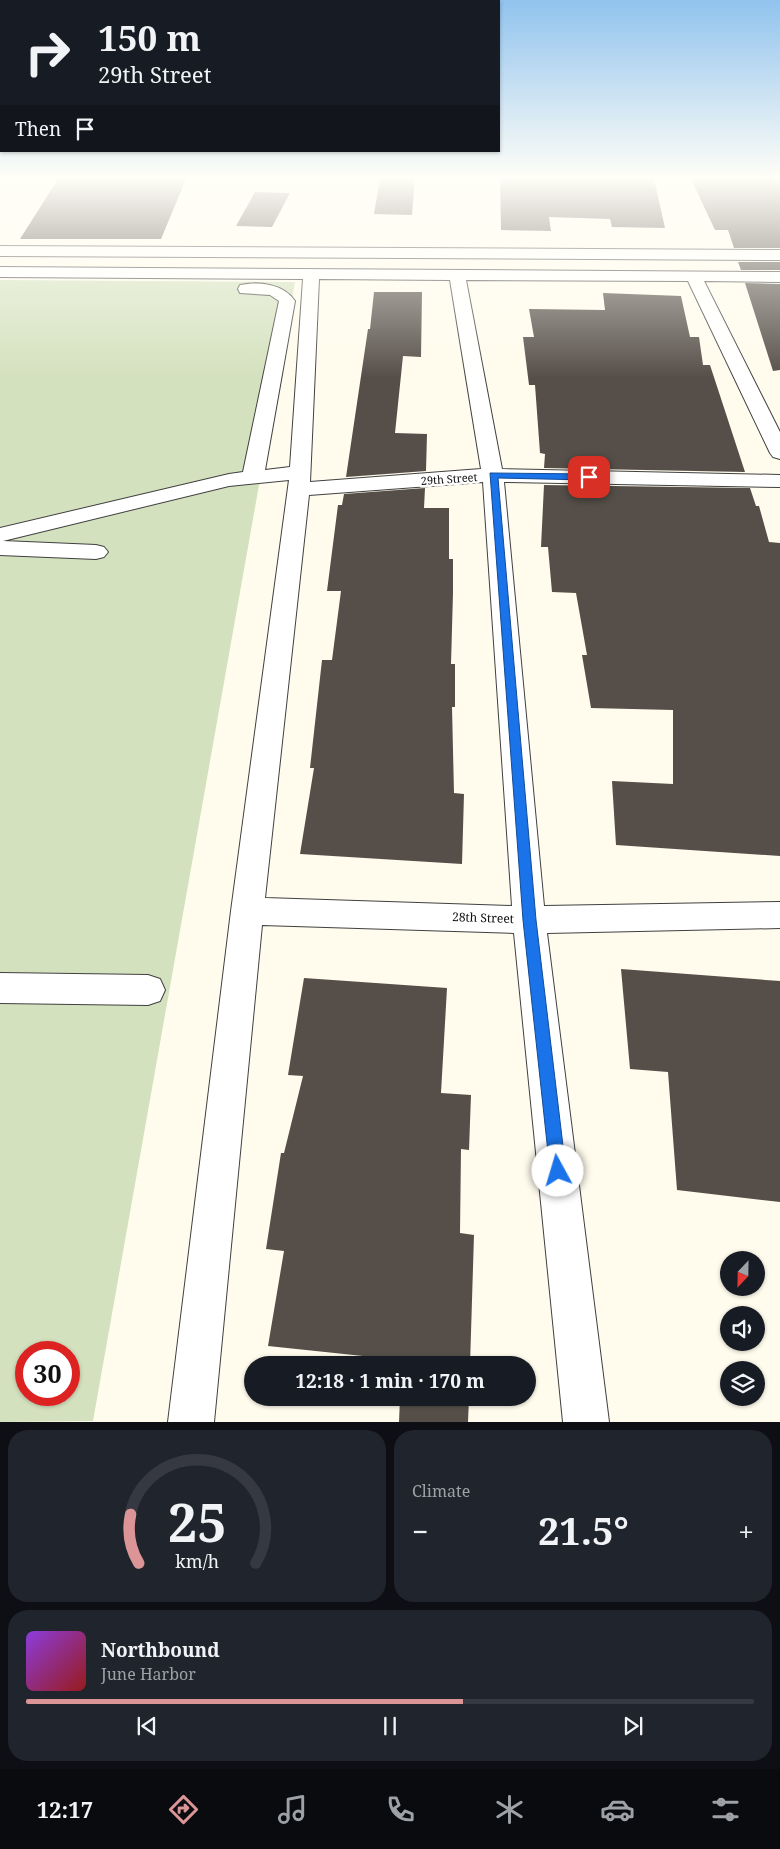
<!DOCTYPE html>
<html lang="en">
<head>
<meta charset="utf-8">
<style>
  body { margin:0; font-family:"Noto Serif",serif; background:#20242c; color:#f1f3f6; height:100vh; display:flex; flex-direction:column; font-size:19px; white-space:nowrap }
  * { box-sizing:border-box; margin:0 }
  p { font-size:16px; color:#9ea1a6 }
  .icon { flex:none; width:28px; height:28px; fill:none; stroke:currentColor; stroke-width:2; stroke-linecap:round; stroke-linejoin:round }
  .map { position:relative; height:1422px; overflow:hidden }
  .panel { display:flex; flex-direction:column; gap:8px; padding:8px; background:#0d0f14; flex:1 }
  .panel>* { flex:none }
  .top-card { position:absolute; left:0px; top:0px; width:500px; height:152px; box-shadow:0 1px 4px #0004; background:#171b24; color:#f1f3f6; overflow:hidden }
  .needle { width:32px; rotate:202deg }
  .buttons { position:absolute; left:720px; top:1251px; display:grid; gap:10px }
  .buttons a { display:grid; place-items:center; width:45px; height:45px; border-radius:50%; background:#171b24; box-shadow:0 1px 4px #0004; font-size:25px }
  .speed { position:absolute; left:15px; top:1341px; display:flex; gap:10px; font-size:25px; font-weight:700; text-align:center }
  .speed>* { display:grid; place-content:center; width:65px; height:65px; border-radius:50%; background:#171b24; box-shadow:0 1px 4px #0004; line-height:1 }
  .speed .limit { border:8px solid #d22; background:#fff; color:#111 }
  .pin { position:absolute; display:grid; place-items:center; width:42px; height:42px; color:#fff; margin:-21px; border-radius:10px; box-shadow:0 2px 8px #0006 }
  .me { position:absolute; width:55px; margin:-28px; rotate:354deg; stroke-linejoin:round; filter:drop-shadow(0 0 4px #0008) }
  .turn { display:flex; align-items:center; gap:18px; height:105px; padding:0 15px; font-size:22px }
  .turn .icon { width:65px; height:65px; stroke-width:2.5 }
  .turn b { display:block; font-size:35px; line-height:42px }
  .then { display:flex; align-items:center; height:48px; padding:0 15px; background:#0003; gap:10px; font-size:19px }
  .big { font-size:38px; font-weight:700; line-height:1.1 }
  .panel .card { flex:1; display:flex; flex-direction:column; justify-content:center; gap:8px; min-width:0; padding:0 18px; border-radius:20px; background:#20242c }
  .panel .dial { align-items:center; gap:0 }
  .dial svg { height:130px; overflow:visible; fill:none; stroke:#363941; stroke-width:7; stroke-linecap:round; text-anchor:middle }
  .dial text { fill:#f1f3f6; stroke:none }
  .song { display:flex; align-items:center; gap:15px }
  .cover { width:60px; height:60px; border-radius:8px; background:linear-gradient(135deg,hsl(270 70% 55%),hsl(0 70% 35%)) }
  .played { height:5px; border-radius:2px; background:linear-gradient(90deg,#dc9596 60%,#363941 60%) }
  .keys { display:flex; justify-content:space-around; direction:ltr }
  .heat { display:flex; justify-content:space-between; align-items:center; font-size:28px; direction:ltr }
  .panel .tiles { flex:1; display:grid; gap:8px; grid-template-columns:1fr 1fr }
  .card:last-child { grid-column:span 2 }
  .trip { position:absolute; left:244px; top:1356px; width:292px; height:50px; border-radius:25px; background:#171b24; box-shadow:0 1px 4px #0004; font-weight:700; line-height:50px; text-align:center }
  .dock { display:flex; height:80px; justify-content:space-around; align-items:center; background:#090b0e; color:#9ea1a6 }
  .dock .icon { width:35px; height:35px }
  .dock .on { color:#dc9596 }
  .dock b { font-size:22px; color:#f1f3f6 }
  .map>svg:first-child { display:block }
  .cemetery { fill:#d4e1be; fill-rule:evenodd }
  .building { fill:#564f49 }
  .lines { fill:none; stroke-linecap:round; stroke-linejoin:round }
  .minor-casing { stroke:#404040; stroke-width:2 }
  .minor { fill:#fff; fill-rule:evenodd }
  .route { fill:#1a73e8; stroke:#114b97 }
  .labels { text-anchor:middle; stroke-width:5; stroke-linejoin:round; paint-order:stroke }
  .far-street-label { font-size:11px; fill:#0d0d0d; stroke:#fff }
  .street-label { font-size:12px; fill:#0d0d0d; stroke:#fff }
</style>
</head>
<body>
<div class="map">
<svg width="780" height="1422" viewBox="0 0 780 1422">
  <rect width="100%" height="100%" fill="#fffced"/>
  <!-- cemetery -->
  <path class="cemetery" d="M 0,280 L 295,282 L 93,1421 L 0,1422 ZM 26,1352 L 69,1352 L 69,1395 L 26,1395 Z"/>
  <!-- building -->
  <path class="building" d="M 58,179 L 186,179 L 161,239 L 20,239 Z
    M 380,179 L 415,179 L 412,215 L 374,214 Z
    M 500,179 L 654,179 L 665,228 L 612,227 L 610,219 L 549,217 L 551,231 L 501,230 Z
    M 691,179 L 780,179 L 780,248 L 734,248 L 728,230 L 715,230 Z
    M 255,192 L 290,193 L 272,227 L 236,226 Z
    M 738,262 L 780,262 L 780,270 L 741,270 Z
    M 745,283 L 780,284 L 780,370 L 773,371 Z
    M 374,292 L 422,292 L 421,357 L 403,356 L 395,433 L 427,434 L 426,471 L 346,477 L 368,329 L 370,329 Z
    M 603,293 L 681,296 L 690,337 L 699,337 L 703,365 L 710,365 L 745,472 L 544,468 L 545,454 L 540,453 L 535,385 L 529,385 L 523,337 L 534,337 L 529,309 L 605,310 Z
    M 544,485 L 750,488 L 756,506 L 759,506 L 769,542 L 780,543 L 780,856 L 616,845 L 612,781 L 673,784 L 673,710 L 591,708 L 582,655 L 587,655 L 576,593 L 552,592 L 548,547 L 541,547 Z
    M 425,488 L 424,508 L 449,508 L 449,559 L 453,559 L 453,593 L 451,664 L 455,664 L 455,707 L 452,707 L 454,793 L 464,794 L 462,864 L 300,854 L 314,768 L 310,768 L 322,660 L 332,660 L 341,591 L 327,591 L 338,505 L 342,505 L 344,494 Z
    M 621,969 L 780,981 L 780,1202 L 677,1190 L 668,1072 L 630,1069 Z
    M 304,978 L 447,988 L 441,1093 L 471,1095 L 469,1150 L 461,1149 L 460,1233 L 474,1235 L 470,1365 L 401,1365 L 401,1360 L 268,1346 L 284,1251 L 266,1249 L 281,1153 L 284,1153 L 303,1076 L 288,1075 Z
    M 400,1398 L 469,1398 L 468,1422 L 399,1422 Z"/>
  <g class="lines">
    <defs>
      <path id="minor" d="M 0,246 L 780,250 L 780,260 L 0,256 Z
        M 0,267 L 780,272 L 780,282 L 704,281 L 780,432 L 780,459 L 773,457 L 770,453 L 688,281 L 466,280 L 502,469 L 780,475 L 780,487 L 504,482 L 544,906 L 780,902 L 780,928 L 547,933 L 609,1422 L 563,1422 L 514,933 L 262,925 L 214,1422 L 168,1422 L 231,911 L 289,480 L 229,486 L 3,541 L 96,545 L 104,547 L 108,552 L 104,557 L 96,559 L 0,555 L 0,528 L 229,474 L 243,472 L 279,301 L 270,295 L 240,293 L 238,289 L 240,285 C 260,281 284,284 295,301 L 265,470 L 290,467 L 303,279 L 0,277 ZM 319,279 L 450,280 L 481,469 L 310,482 ZM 483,482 L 512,906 L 265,898 L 309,495 Z
        M 0,973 L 148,975 L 160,979 L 165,990 L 160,1001 L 148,1005 L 0,1003 Z"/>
    </defs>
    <!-- minor casing -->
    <use href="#minor" class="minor-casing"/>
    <!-- minor -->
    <use href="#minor" class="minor"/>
  </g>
  <!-- sky -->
  <linearGradient id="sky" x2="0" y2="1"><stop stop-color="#91c3ee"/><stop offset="0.47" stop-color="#fffef7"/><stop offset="1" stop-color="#fffef7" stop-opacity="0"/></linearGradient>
  <rect width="780" height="378" fill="url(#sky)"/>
  <!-- route -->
  <path class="route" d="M 490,473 L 589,474 L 593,477 L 589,480 L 498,478 L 536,920 L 566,1171 L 564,1176 L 558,1179 L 552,1176 L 550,1171 L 523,920 Z"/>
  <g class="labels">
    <!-- far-street labels -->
    <g class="far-street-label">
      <text transform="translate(449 479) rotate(-4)" y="4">29th Street</text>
    </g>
    <!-- street labels -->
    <g class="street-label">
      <text transform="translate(483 918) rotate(2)" y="4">28th Street</text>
    </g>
  </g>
</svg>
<div class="buttons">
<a><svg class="needle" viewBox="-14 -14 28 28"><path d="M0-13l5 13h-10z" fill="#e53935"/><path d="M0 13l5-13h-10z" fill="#9ea1a6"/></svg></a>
<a><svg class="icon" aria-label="sound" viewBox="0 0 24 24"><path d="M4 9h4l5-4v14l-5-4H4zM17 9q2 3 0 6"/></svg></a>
<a><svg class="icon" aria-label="layers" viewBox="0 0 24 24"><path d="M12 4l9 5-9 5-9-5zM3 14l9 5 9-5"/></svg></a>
</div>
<div class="speed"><div class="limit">30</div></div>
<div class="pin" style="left:589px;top:477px;background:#d93025"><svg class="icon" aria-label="arrive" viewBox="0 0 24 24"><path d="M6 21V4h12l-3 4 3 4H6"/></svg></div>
<svg class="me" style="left:558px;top:1171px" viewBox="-20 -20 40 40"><circle r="19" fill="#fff"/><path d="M0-13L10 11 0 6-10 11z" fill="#1a73e8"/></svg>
<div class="trip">12:18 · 1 min · 170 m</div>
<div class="top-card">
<div class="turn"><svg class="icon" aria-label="right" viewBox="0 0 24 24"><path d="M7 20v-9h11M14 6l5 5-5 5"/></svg><div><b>150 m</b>29th Street</div></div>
<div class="then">Then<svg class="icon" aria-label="arrive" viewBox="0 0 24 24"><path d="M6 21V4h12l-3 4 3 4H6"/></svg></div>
</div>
</div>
<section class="panel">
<div class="tiles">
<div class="card dial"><svg viewBox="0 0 100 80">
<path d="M14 69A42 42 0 1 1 86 69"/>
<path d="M14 69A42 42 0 0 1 9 39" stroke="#dc9596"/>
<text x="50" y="56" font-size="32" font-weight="700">25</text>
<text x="50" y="72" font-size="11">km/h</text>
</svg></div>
<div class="card"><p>Climate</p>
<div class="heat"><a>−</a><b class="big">21.5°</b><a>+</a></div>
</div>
<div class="card">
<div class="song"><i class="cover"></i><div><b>Northbound</b><p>June Harbor</p></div></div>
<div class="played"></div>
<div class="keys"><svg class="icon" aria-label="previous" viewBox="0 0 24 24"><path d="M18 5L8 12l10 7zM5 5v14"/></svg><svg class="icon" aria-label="pause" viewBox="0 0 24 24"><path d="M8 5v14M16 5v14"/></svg><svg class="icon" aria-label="next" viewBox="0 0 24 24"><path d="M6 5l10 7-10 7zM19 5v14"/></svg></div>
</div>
</div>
</section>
<nav class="dock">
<b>12:17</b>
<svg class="icon on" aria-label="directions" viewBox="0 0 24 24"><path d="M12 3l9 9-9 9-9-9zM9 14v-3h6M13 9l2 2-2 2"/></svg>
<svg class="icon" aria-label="music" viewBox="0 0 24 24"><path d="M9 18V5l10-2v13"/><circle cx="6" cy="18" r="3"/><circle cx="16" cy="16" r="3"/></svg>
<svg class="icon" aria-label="phone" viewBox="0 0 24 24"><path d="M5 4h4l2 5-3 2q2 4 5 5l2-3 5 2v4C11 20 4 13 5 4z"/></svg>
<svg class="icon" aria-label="climate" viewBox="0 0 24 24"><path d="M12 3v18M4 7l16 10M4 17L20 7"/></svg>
<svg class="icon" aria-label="car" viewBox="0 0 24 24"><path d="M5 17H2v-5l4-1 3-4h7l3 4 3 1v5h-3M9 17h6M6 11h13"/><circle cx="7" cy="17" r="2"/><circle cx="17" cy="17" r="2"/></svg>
<svg class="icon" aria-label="filters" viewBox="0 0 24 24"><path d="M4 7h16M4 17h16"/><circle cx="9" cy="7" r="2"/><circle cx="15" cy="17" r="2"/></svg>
</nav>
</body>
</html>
